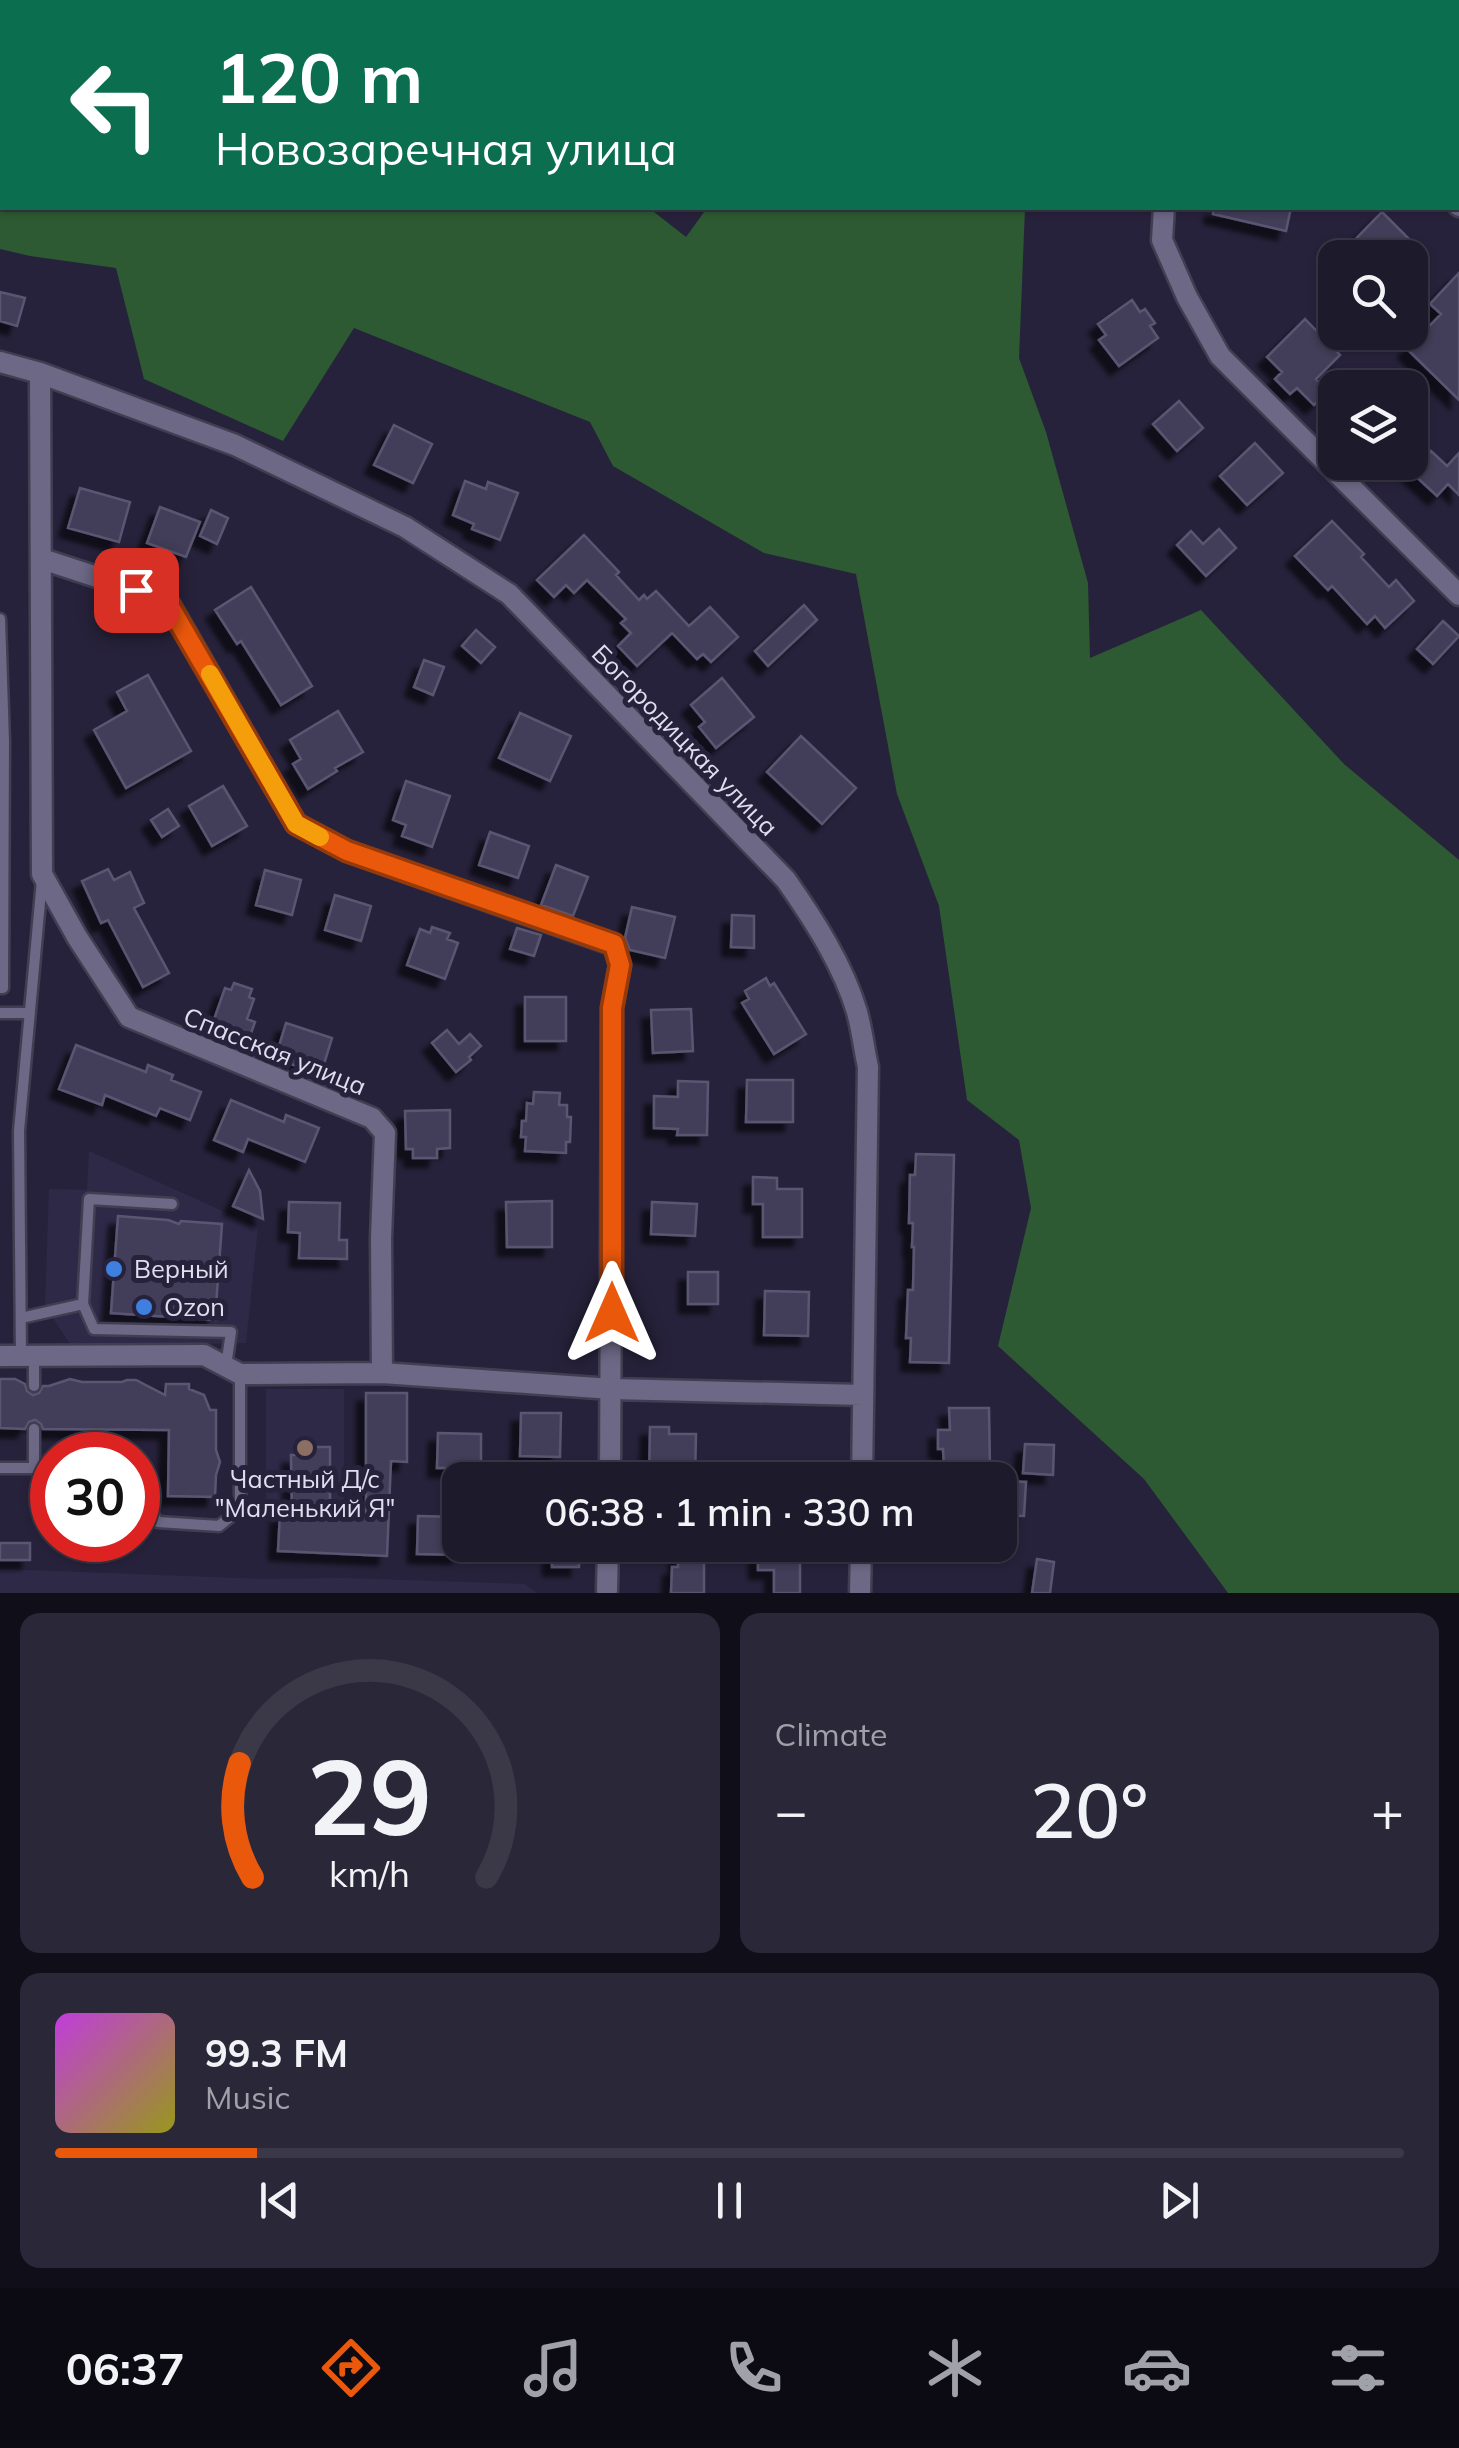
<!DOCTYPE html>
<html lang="en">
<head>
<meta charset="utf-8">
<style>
  body { margin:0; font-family:Mulish,sans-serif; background:#2a2738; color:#f1f3f6; height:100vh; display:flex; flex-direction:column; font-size:38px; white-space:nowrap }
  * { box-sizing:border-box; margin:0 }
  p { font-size:32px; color:#a0a1a9 }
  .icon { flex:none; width:55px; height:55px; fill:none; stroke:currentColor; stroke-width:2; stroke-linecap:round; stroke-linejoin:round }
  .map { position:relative; height:1593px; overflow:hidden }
  .panel { display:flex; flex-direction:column; gap:20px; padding:20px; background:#100e18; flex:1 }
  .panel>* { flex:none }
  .guide { position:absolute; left:0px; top:0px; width:1460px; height:210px; box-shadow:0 2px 8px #0004,0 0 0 2px #3b3848; background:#0b6e4f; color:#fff; overflow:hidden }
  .fabs { position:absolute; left:1318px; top:240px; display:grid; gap:20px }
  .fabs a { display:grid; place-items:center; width:110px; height:110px; border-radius:20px; background:#1d1a2c; box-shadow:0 2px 8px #0004,0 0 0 2px #3b3848; font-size:50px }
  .speed { position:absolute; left:30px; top:1432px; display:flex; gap:20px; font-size:50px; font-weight:700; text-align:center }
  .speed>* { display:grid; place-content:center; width:130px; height:130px; border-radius:50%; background:#1d1a2c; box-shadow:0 2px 8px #0004,0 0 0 2px #3b3848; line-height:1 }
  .speed .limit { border:15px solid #d22; background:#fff; color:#111 }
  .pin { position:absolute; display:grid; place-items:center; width:85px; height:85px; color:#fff; margin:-42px; border-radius:20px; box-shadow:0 5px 15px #0006 }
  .me { position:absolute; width:110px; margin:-55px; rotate:0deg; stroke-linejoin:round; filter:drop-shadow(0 0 8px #0008) }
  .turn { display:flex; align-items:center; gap:35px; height:210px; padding:0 50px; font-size:45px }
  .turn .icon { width:130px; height:130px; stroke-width:2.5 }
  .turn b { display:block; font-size:70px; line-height:85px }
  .big { font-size:75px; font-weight:600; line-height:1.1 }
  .panel .card { flex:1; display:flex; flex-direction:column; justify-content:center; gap:15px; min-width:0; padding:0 35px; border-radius:20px; background:#2a2738 }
  .panel .dial { align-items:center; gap:0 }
  .dial svg { height:260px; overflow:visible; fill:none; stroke:#3b3848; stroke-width:7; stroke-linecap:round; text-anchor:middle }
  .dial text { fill:#f1f3f6; stroke:none }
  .song { display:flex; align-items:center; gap:30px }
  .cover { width:120px; height:120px; border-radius:15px; background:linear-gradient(135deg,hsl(290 70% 55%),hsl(60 70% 35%)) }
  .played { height:10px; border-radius:5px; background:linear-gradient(90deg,#ea580c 15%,#3b3848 15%) }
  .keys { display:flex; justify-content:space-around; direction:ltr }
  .heat { display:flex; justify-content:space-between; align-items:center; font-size:55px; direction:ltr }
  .panel .tiles { flex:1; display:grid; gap:20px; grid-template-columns:1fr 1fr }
  .card:last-child { grid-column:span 2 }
  .trip { position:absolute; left:442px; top:1462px; width:575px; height:100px; border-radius:20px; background:#1d1a2c; box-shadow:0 2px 8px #0004,0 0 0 2px #3b3848; font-weight:600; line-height:100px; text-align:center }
  .tab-bar { display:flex; height:160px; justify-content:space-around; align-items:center; background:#0c0a12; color:#a0a1a9 }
  .tab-bar .icon { width:70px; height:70px }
  .tab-bar .on { color:#ea580c }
  .tab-bar b { font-size:45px; color:#f1f3f6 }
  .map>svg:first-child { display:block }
  .built { fill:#2f2948 }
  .green { fill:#2d5a32 }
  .building { fill:#433e59; stroke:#5a5672; stroke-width:2.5; filter:url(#shadow) }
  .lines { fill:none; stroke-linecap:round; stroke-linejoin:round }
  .lane-casing { stroke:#423e52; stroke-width:15 }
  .street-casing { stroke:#423e52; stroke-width:25 }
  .lane { stroke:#6c6885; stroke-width:10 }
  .street { stroke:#6c6885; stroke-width:20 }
  .route-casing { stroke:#983908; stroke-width:25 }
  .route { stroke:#ea580c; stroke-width:18 }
  .slow { stroke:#f59e0b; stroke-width:18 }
  .shop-dot { fill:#3f7fe0; stroke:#27223b; stroke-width:4 }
  .education-dot { fill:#8d6e63; stroke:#27223b; stroke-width:4 }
  .labels { text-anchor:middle; stroke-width:10; stroke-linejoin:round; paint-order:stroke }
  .street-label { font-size:25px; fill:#e0deef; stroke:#27223b }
  .poi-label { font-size:25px; fill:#e0deef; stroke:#27223b; text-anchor:start }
</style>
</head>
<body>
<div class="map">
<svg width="1459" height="1593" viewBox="0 0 1459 1593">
  <defs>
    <filter id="shadow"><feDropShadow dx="-9" dy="9" stdDeviation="2.5" flood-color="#0009"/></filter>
  </defs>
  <rect width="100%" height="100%" fill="#27223b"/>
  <!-- built -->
  <path class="built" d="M 89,1151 L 258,1227 L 246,1343 L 72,1347 L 45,1306 L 49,1189 L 87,1190 Z
    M 266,1389 L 344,1389 L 344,1507 L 266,1507 Z
    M 0,1569 L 260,1579 L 344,1578 L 525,1584 L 537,1593 L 0,1593 Z"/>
  <!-- green -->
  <path class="green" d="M 665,0 L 827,0 L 827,2 L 667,2 Z
    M 0,78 L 2,79 L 2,208 L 649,208 L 686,237 L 707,208 L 1025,208 L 1019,358 L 1046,432 L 1088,583 L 1090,658 L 1201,610 L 1344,764 L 1459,860 L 1459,1593 L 1228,1593 L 1144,1479 L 998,1346 L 1031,1208 L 1019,1140 L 967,1100 L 939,906 L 897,794 L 856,574 L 764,553 L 613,466 L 590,422 L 354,328 L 283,441 L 144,379 L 116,268 L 30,256 L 0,249 Z"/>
  <!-- building -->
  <path class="building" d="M 1214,208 L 1291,208 L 1286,231 L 1213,214 Z
    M 1382,212 L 1428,258 L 1410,276 L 1410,258 L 1337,258 Z
    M 1459,273 L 1459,400 L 1407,349 L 1441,314 L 1430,304 Z
    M 0,292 L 25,298 L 17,326 L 0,321 Z
    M 1132,300 L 1140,312 L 1145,309 L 1155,323 L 1150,326 L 1158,338 L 1119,366 L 1099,340 L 1106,335 L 1098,324 Z
    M 1305,319 L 1340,355 L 1316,379 L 1328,391 L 1314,405 L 1297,388 L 1290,394 L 1275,379 L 1282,372 L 1267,357 Z
    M 1179,401 L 1203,428 L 1177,451 L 1153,424 Z
    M 394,425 L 432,444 L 413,483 L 374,465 Z
    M 1255,443 L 1283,473 L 1247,505 L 1220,476 Z
    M 1431,451 L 1447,466 L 1459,453 L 1459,495 L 1448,484 L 1437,496 L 1411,472 Z
    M 465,481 L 486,489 L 488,482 L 518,493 L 500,540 L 472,529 L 474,524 L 453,515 Z
    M 80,488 L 130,502 L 119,542 L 68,528 Z
    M 160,507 L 200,522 L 186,557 L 147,543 Z
    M 211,510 L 228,518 L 217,544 L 200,536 Z
    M 1332,521 L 1364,554 L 1361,557 L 1389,587 L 1396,580 L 1414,601 L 1385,628 L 1375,616 L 1367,624 L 1332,586 L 1328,590 L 1295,556 Z
    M 1219,529 L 1236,548 L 1206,576 L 1177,545 L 1191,531 L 1203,544 Z
    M 584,535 L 619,572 L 616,575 L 639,600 L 644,595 L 647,599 L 656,591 L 689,626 L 710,607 L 738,637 L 711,662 L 703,654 L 697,659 L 672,633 L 637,666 L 618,646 L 631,633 L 621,623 L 626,619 L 587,580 L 574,593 L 566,585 L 554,597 L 537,580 Z
    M 251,587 L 312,686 L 281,705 L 241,641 L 237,644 L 215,610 Z
    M 804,605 L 817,620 L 768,666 L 755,651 Z
    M 1443,621 L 1459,636 L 1433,664 L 1417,649 Z
    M 476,630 L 495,647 L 481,663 L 462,646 Z
    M 424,660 L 444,667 L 433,695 L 414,687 Z
    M 148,675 L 191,751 L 126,788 L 94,730 L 127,711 L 117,692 Z
    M 722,678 L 754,717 L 716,748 L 699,727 L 705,722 L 691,705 Z
    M 338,711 L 363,752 L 335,768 L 337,771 L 308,789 L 293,764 L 301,759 L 290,740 Z
    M 520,713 L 571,736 L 550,781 L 499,758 Z
    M 801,736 L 856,788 L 822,824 L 767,772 Z
    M 406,781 L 450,796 L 432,847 L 402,836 L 406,825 L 393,820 Z
    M 223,786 L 247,826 L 212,846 L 189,806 Z
    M 168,809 L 179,826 L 162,837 L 151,820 Z
    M 490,832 L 529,846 L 518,878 L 479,865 Z
    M 556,865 L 588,877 L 573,916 L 541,905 Z
    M 108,869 L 114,880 L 130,872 L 144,903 L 134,908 L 169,973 L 143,987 L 108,920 L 101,923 L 82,881 Z
    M 265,870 L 301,880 L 292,915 L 256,905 Z
    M 335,895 L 371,906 L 361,941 L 325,930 Z
    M 632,907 L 675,917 L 665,958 L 630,950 L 625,938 Z
    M 732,915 L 754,916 L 754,948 L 731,947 Z
    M 432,927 L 450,933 L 447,939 L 458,943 L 445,979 L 407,965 L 420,929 L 430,933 Z
    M 517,928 L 541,935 L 534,956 L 510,949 Z
    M 766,978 L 770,986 L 774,983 L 806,1034 L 774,1054 L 742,1003 L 749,999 L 745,991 Z
    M 234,983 L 252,989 L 249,997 L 254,999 L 247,1019 L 255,1022 L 248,1042 L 211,1028 L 225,988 L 231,990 Z
    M 525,997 L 566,997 L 566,1041 L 525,1041 Z
    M 691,1009 L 693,1051 L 653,1053 L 651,1010 Z
    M 286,1023 L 332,1038 L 321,1074 L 275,1059 Z
    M 447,1030 L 459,1044 L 470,1034 L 481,1046 L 469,1057 L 471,1060 L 456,1072 L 432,1043 Z
    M 76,1045 L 146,1072 L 148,1065 L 173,1075 L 171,1080 L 201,1092 L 190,1120 L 160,1108 L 156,1116 L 105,1095 L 102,1105 L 59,1089 Z
    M 747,1080 L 793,1080 L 793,1122 L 746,1122 Z
    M 678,1081 L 708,1082 L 707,1135 L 677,1135 L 678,1129 L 654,1128 L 654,1096 L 678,1097 Z
    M 534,1092 L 560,1093 L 559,1105 L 567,1105 L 567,1117 L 571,1117 L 570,1142 L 566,1142 L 566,1153 L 525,1151 L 526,1137 L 521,1137 L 522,1121 L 526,1121 L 527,1103 L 533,1104 Z
    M 231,1100 L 284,1122 L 286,1115 L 319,1128 L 305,1162 L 248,1139 L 243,1152 L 214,1140 Z
    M 450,1110 L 450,1148 L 437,1149 L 437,1158 L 413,1158 L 413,1149 L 406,1149 L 405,1111 Z
    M 916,1154 L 954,1155 L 949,1363 L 910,1362 L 911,1338 L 906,1338 L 908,1290 L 913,1290 L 914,1247 L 912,1247 L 913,1223 L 909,1223 L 910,1175 L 915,1175 Z
    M 249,1170 L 260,1191 L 263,1219 L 233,1206 Z
    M 753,1177 L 777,1178 L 777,1189 L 802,1189 L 802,1237 L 763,1237 L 763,1204 L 753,1204 Z
    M 552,1201 L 552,1247 L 507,1247 L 506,1202 Z
    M 289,1202 L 340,1203 L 339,1240 L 347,1240 L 347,1259 L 299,1258 L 300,1233 L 288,1232 Z
    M 652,1202 L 697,1204 L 695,1236 L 651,1234 Z
    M 118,1216 L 168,1220 L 179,1224 L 181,1221 L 222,1224 L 215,1320 L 111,1313 Z
    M 688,1272 L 718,1272 L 718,1304 L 688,1304 Z
    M 765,1291 L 809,1292 L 808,1336 L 764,1335 Z
    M 0,1379 L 15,1379 L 25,1384 L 27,1391 L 33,1395 L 39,1393 L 43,1386 L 49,1386 L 70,1379 L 82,1382 L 122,1382 L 127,1380 L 136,1380 L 165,1395 L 166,1384 L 189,1384 L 189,1389 L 204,1395 L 210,1410 L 216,1410 L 216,1450 L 220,1462 L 216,1475 L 215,1497 L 168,1496 L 169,1430 L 43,1429 L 41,1424 L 35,1420 L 29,1422 L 25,1429 L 0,1428 Z
    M 366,1393 L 407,1393 L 407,1462 L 391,1461 L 387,1556 L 278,1551 L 280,1514 L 292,1514 L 291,1455 L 306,1455 L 306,1447 L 330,1447 L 330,1516 L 366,1518 Z
    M 949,1408 L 989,1408 L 990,1468 L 944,1468 L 943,1449 L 938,1449 L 938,1430 L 950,1430 Z
    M 521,1413 L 561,1413 L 560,1457 L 520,1456 Z
    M 650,1427 L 669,1427 L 669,1434 L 696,1434 L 695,1480 L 649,1480 Z
    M 438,1433 L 481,1434 L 481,1468 L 437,1468 Z
    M 1025,1444 L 1054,1445 L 1053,1475 L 1023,1473 Z
    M 1000,1481 L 1026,1482 L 1024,1516 L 1000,1515 Z
    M 418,1516 L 460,1517 L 460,1555 L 417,1554 Z
    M 0,1543 L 30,1543 L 30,1560 L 0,1560 Z
    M 678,1545 L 704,1545 L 704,1593 L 671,1593 L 672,1567 L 678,1567 Z
    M 758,1545 L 800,1547 L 800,1593 L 774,1593 L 774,1570 L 758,1570 Z
    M 552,1549 L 579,1549 L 579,1567 L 552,1567 Z
    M 1037,1559 L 1054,1562 L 1050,1593 L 1032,1593 Z"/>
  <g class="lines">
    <defs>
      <path id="lane" d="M 68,2 L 68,0
        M 125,2 L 126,0
        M 0,11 L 2,11
        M 0,619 L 4,741 L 3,988 L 0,988
        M 0,1013 L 30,1013
        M 83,1304 L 94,1329 L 231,1332 L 226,1366
        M 21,1318 L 83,1304 L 89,1199 L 172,1204
        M 21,1356 L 19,1131 L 42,880
        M 34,1356 L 34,1386
        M 0,1468 L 34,1468 L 34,1429
        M 34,1468 L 52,1468
        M 138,1493 L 158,1522 L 219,1526 L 240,1509 L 240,1374"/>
      <path id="street" d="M 1110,0 L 1118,2
        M 557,2 L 557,0
        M 0,55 L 2,55
        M 1458,100 L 1459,101
        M 1458,205 L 1459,206
        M 1164,208 L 1162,240 L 1187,297 L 1220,356 L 1459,595
        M 0,362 L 40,373 L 235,445 L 405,527 L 509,594 L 786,880 C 814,920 843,965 857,1012 C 862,1030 864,1049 868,1067 L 862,1480
        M 40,373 L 42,874 L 77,937 L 129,1017 L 372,1118 L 385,1133 L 381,1238 L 382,1373
        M 42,559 L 167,600 L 296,824 L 347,851 L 614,945 L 620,965 L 612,1008 L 610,1480
        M 0,1356 L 204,1355 L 240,1374 L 382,1373 L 612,1389 L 863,1395
        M 607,1590 L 608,1545
        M 860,1593 L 861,1545"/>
    </defs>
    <!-- lane casing -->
    <use href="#lane" class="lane-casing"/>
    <!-- street casing -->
    <use href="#street" class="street-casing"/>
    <!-- lane -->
    <use href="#lane" class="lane"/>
    <!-- street -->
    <use href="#street" class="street"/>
  </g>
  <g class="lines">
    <defs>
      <path id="route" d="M 136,590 L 166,600 L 296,824 L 347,851 L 614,944 L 620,965 L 612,1008 L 612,1313"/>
    </defs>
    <!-- route casing -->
    <use href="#route" class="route-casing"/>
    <!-- route -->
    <use href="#route" class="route"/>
    <!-- slow -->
    <path class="slow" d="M 210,674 L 296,824 L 320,837"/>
  </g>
  <!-- markers -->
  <g class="shop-dot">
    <circle cx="114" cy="1269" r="10"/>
    <circle cx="144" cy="1307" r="10"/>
  </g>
  <circle class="education-dot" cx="305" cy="1448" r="10"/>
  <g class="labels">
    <!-- street labels -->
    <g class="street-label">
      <text transform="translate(685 740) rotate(46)" y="9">Богородицкая улица</text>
      <text transform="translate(275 1051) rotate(22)" y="9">Спасская улица</text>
    </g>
    <!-- poi labels -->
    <g class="poi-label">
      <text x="134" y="1278">Верный</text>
      <text x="164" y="1316">Ozon</text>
      <text x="305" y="1488" text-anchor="middle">Частный Д/с<tspan x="305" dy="29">"Маленький Я"</tspan></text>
    </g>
  </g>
</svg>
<div class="fabs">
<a><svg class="icon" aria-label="search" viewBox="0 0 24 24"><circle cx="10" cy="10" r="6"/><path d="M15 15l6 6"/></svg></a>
<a><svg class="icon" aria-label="layers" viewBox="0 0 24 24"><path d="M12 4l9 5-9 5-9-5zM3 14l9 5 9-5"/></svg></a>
</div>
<div class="speed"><div class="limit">30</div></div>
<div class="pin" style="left:136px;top:590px;background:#d93025"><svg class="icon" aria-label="arrive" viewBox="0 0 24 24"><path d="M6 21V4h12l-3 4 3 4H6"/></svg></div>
<svg class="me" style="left:612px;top:1313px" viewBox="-20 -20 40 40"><path d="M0-17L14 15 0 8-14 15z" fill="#ea580c" stroke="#fff" stroke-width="4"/></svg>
<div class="trip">06:38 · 1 min · 330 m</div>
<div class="guide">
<div class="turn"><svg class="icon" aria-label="left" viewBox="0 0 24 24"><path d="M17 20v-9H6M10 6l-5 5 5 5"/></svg><div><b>120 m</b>Новозаречная улица</div></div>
</div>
</div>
<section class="panel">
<div class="tiles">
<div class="card dial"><svg viewBox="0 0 100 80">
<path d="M14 69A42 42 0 1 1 86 69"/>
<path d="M14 69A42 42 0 0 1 10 34" stroke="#ea580c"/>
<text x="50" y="56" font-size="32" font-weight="700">29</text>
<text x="50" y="72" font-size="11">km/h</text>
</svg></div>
<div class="card"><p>Climate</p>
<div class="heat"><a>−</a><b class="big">20°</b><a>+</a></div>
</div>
<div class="card">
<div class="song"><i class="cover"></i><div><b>99.3 FM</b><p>Music</p></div></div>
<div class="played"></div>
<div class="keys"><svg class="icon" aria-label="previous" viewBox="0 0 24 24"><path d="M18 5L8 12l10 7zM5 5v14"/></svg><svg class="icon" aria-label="pause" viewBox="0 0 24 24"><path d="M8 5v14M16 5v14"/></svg><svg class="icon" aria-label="next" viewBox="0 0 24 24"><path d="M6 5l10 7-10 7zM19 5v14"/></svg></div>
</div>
</div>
</section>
<nav class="tab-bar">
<b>06:37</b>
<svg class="icon on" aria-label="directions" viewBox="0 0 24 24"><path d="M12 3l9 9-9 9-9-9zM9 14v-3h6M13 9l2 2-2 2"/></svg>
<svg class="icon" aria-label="music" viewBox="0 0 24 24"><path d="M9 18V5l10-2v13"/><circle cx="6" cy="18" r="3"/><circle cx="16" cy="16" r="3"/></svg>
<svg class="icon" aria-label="phone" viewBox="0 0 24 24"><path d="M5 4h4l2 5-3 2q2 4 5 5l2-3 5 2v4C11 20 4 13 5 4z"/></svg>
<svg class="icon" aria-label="climate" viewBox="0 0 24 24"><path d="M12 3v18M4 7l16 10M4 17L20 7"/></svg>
<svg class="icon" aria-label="car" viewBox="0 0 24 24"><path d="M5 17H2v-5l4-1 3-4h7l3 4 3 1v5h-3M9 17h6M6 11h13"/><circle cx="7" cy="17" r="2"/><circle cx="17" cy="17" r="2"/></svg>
<svg class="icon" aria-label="filters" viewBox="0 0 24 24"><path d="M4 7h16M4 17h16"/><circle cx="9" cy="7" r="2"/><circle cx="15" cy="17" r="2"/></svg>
</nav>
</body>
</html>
